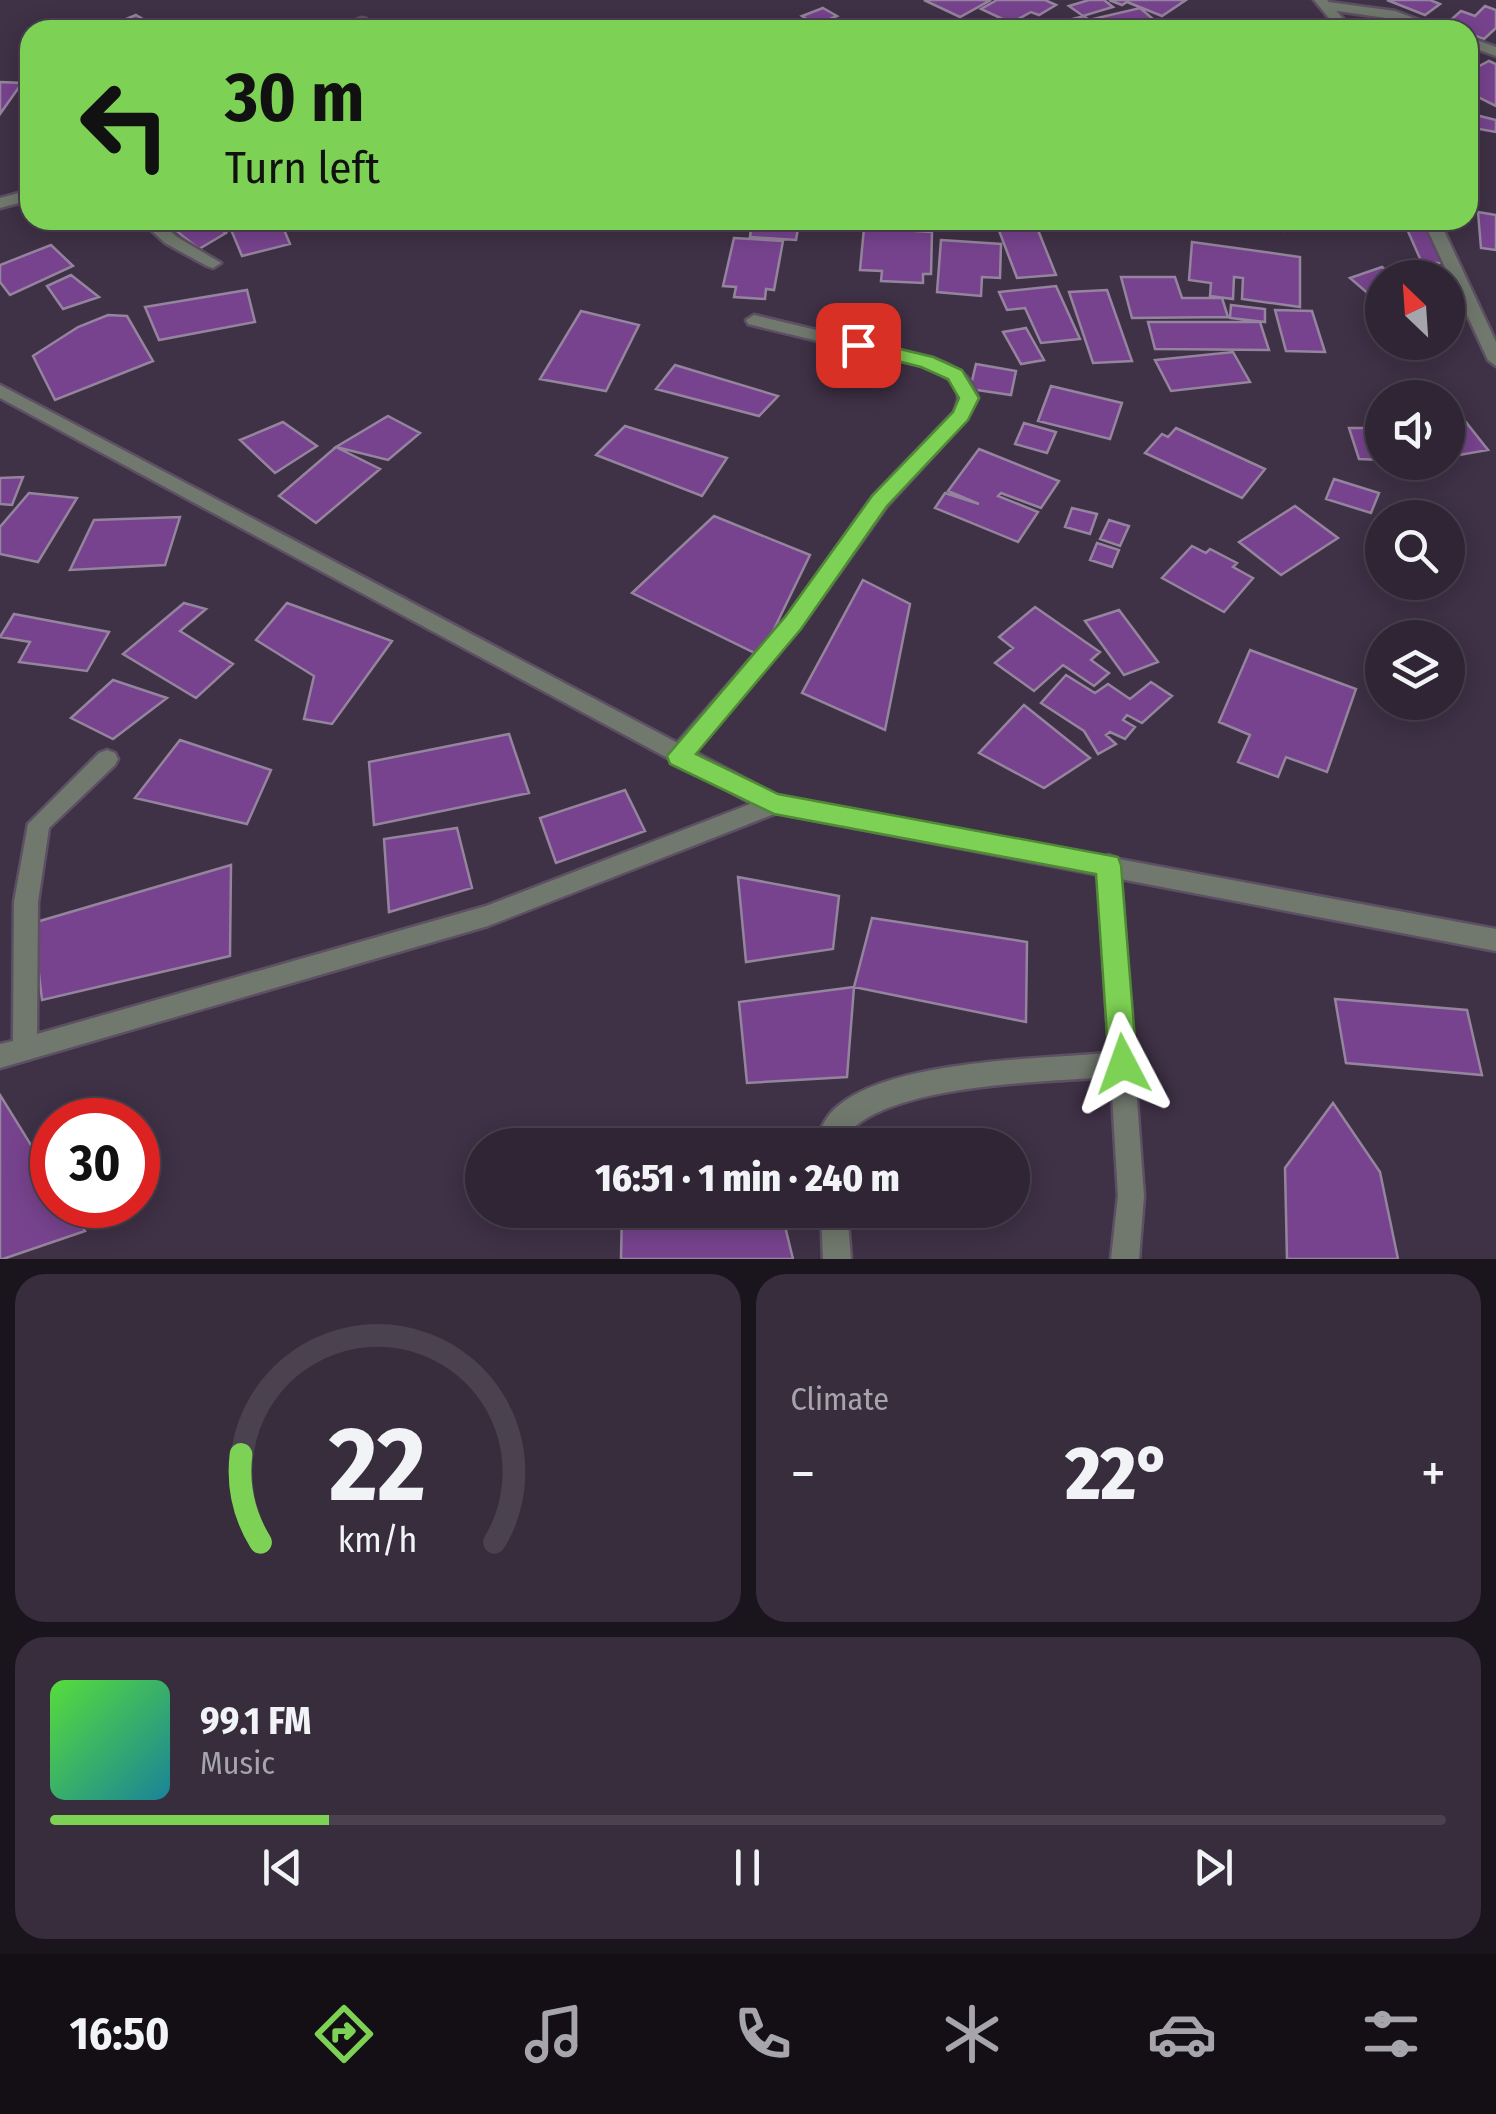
<!DOCTYPE html>
<html lang="en">
<head>
<meta charset="utf-8">
<style>
  body { margin:0; font-family:"Fira Sans Condensed",sans-serif; background:#372d3c; color:#f1f3f6; height:100vh; display:flex; flex-direction:column; font-size:38px; white-space:nowrap }
  * { box-sizing:border-box; margin:0 }
  p { font-size:32px; color:#a7a5ac }
  .icon { flex:none; width:55px; height:55px; fill:none; stroke:currentColor; stroke-width:2; stroke-linecap:round; stroke-linejoin:round }
  .map { position:relative; height:1259px; overflow:hidden }
  .details { display:flex; flex-direction:column; gap:15px; padding:15px; background:#1a141d; flex:1 }
  .details>* { flex:none }
  .guide { position:absolute; left:20px; top:20px; width:1458px; height:210px; border-radius:30px; box-shadow:0 5px 25px #0003,0 0 0 2px #4a424f; background:#7dd154; color:#111; overflow:hidden }
  .needle { width:65px; rotate:335deg }
  .controls { position:absolute; left:1365px; top:260px; display:grid; gap:20px }
  .controls a { display:grid; place-items:center; width:100px; height:100px; border-radius:50%; background:#2f2534; box-shadow:0 5px 25px #0003,0 0 0 2px #4a424f; font-size:50px }
  .speed { position:absolute; left:30px; top:1098px; display:flex; gap:20px; font-size:50px; font-weight:700; text-align:center }
  .speed>* { display:grid; place-content:center; width:130px; height:130px; border-radius:50%; background:#2f2534; box-shadow:0 5px 25px #0003,0 0 0 2px #4a424f; line-height:1 }
  .speed .limit { border:15px solid #d22; background:#fff; color:#111 }
  .pin { position:absolute; display:grid; place-items:center; width:85px; height:85px; color:#fff; margin:-42px; border-radius:20px; box-shadow:0 5px 15px #0006 }
  .me { position:absolute; width:110px; margin:-55px; rotate:356deg; stroke-linejoin:round; filter:drop-shadow(0 0 8px #0008) }
  .turn { display:flex; align-items:center; gap:35px; height:210px; padding:0 40px; font-size:45px }
  .turn .icon { width:130px; height:130px; stroke-width:2.5 }
  .turn b { display:block; font-size:70px; line-height:85px }
  .big { font-size:75px; font-weight:800; line-height:1.1 }
  .details .tile { flex:1; display:flex; flex-direction:column; justify-content:center; gap:15px; min-width:0; padding:0 35px; border-radius:30px; background:#372d3c }
  .details .dial { align-items:center; gap:0 }
  .dial svg { height:260px; overflow:visible; fill:none; stroke:#4a424f; stroke-width:7; stroke-linecap:round; text-anchor:middle }
  .dial text { fill:#f1f3f6; stroke:none }
  .song { display:flex; align-items:center; gap:30px }
  .cover { width:120px; height:120px; border-radius:15px; background:linear-gradient(135deg,hsl(110 70% 55%),hsl(190 70% 35%)) }
  .played { height:10px; border-radius:5px; background:linear-gradient(90deg,#7dd154 20%,#4a424f 20%) }
  .keys { display:flex; justify-content:space-around; direction:ltr }
  .heat { display:flex; justify-content:space-between; align-items:center; font-size:55px; direction:ltr }
  .details .tiles { flex:1; display:grid; gap:15px; grid-template-columns:1fr 1fr }
  .tile:last-child { grid-column:span 2 }
  .trip { position:absolute; left:465px; top:1128px; width:565px; height:100px; border-radius:50px; background:#2f2534; box-shadow:0 5px 25px #0003,0 0 0 2px #4a424f; font-weight:800; line-height:100px; text-align:center }
  .dock { display:flex; height:160px; justify-content:space-around; align-items:center; background:#130f15; color:#a7a5ac }
  .dock .icon { width:70px; height:70px }
  .dock .active { color:#7dd154 }
  .dock b { font-size:45px; color:#f1f3f6 }
  .map>svg:first-child { display:block }
  .building { fill:#77438e; stroke:#95849d; stroke-width:2.5 }
  .lines { fill:none; stroke-linecap:round; stroke-linejoin:round }
  .minor-casing { stroke:#5d5063; stroke-width:5 }
  .tertiary-casing { stroke:#5d5063; stroke-width:5 }
  .minor { fill:#71796e; fill-rule:evenodd }
  .tertiary { fill:#71796e; fill-rule:evenodd }
  .route { fill:#7dd154; stroke:#518837; stroke-width:2.5 }
</style>
</head>
<body>
<div class="map">
<svg width="1496" height="1259" viewBox="0 0 1496 1259">
  <rect width="100%" height="100%" fill="#3f3146"/>
  <!-- building -->
  <path class="building" d="M 924,0 L 991,0 L 960,17 Z
    M 997,0 L 1045,0 L 1056,5 L 1039,15 L 1031,12 L 1011,23 L 981,9 Z
    M 1089,0 L 1104,0 L 1113,7 L 1083,16 L 1069,6 Z
    M 1109,0 L 1186,0 L 1162,16 L 1127,2 L 1122,5 Z
    M 1387,0 L 1430,0 L 1440,4 L 1425,15 Z
    M 1485,6 L 1496,10 L 1496,28 L 1484,39 L 1445,25 L 1461,11 L 1475,16 Z
    M 823,8 L 837,16 L 816,25 L 802,16 Z
    M 1140,8 L 1166,30 L 1048,30 L 1043,26 L 1084,16 L 1089,20 Z
    M 136,15 L 155,26 L 147,30 L 100,30 Z
    M 1489,61 L 1496,64 L 1496,106 L 1468,92 L 1468,72 Z
    M 0,82 L 22,83 L 0,114 Z
    M 1468,113 L 1496,120 L 1496,132 L 1468,127 Z
    M 1478,212 L 1496,215 L 1496,250 L 1481,248 Z
    M 198,220 L 206,220 L 226,233 L 199,249 L 174,229 Z
    M 227,220 L 280,220 L 290,244 L 242,256 Z
    M 995,220 L 1034,220 L 1056,275 L 1017,278 Z
    M 1275,220 L 1348,220 L 1284,231 Z
    M 1403,220 L 1426,220 L 1446,263 L 1422,263 Z
    M 752,221 L 799,223 L 796,240 L 750,237 Z
    M 891,224 L 916,225 L 916,231 L 932,232 L 931,274 L 923,274 L 923,283 L 881,281 L 882,271 L 860,270 L 864,228 L 890,230 Z
    M 734,238 L 783,241 L 774,290 L 766,289 L 765,299 L 734,297 L 736,287 L 723,286 Z
    M 941,240 L 1001,244 L 1000,278 L 982,277 L 981,296 L 937,292 Z
    M 1192,242 L 1300,257 L 1300,307 L 1242,299 L 1243,278 L 1234,277 L 1233,299 L 1210,296 L 1211,283 L 1189,280 Z
    M 51,245 L 73,266 L 10,295 L 0,282 L 0,265 Z
    M 1382,267 L 1396,278 L 1382,278 L 1382,300 L 1378,302 L 1350,278 Z
    M 71,275 L 99,297 L 63,309 L 47,286 Z
    M 1121,277 L 1175,277 L 1182,298 L 1222,298 L 1228,317 L 1132,318 Z
    M 1056,286 L 1080,339 L 1041,343 L 1025,308 L 1007,310 L 999,292 Z
    M 247,290 L 255,322 L 159,340 L 145,307 Z
    M 1107,290 L 1132,361 L 1093,363 L 1069,292 Z
    M 1231,305 L 1265,309 L 1265,322 L 1230,318 Z
    M 1275,310 L 1312,311 L 1325,352 L 1286,351 Z
    M 581,311 L 639,325 L 606,391 L 540,379 Z
    M 108,315 L 127,316 L 153,361 L 55,400 L 33,356 L 78,327 Z
    M 1148,322 L 1260,322 L 1269,350 L 1155,349 Z
    M 1026,328 L 1044,360 L 1021,364 L 1003,332 Z
    M 1233,352 L 1250,382 L 1171,391 L 1155,360 Z
    M 976,364 L 1016,371 L 1011,395 L 970,389 Z
    M 675,365 L 778,396 L 759,416 L 656,389 Z
    M 1051,386 L 1122,403 L 1110,439 L 1038,421 Z
    M 1454,407 L 1488,450 L 1448,457 L 1448,408 Z
    M 388,416 L 420,433 L 388,460 L 336,447 Z
    M 283,422 L 317,446 L 275,473 L 240,440 Z
    M 1024,423 L 1056,432 L 1047,453 L 1015,444 Z
    M 625,426 L 727,458 L 702,496 L 596,455 Z
    M 1176,428 L 1265,469 L 1242,498 L 1145,453 L 1162,434 L 1168,437 Z
    M 1349,428 L 1379,428 L 1382,460 L 1359,459 Z
    M 336,447 L 380,469 L 316,523 L 279,496 Z
    M 979,449 L 1059,481 L 1041,508 L 1001,493 L 998,496 L 1038,512 L 1018,542 L 935,508 L 945,493 L 979,504 L 948,491 Z
    M 23,477 L 12,505 L 0,504 L 0,478 Z
    M 1334,479 L 1379,493 L 1371,513 L 1326,499 Z
    M 29,493 L 77,498 L 38,562 L 0,554 L 0,527 Z
    M 1295,506 L 1338,538 L 1281,575 L 1239,542 Z
    M 1072,508 L 1097,514 L 1090,534 L 1065,527 Z
    M 714,516 L 810,555 L 761,656 L 632,593 Z
    M 180,517 L 165,565 L 70,570 L 94,520 Z
    M 1109,520 L 1129,526 L 1120,546 L 1100,539 Z
    M 1097,543 L 1119,550 L 1112,567 L 1090,560 Z
    M 1192,546 L 1206,553 L 1210,549 L 1237,563 L 1233,567 L 1253,578 L 1224,612 L 1162,578 Z
    M 863,580 L 910,604 L 885,730 L 802,693 Z
    M 184,603 L 206,609 L 180,631 L 233,664 L 196,698 L 123,654 Z
    M 287,603 L 392,641 L 332,724 L 304,719 L 314,676 L 256,640 Z
    M 1035,607 L 1100,652 L 1091,660 L 1109,673 L 1094,686 L 1063,665 L 1034,691 L 995,663 L 1013,648 L 999,637 Z
    M 1119,610 L 1158,662 L 1124,675 L 1085,621 Z
    M 14,614 L 109,632 L 87,671 L 19,662 L 30,642 L 0,637 Z
    M 1250,650 L 1356,689 L 1327,772 L 1286,757 L 1278,777 L 1238,762 L 1250,735 L 1219,722 Z
    M 1066,675 L 1095,693 L 1108,684 L 1130,699 L 1151,682 L 1172,696 L 1142,723 L 1127,715 L 1123,720 L 1135,727 L 1125,739 L 1110,732 L 1106,735 L 1116,744 L 1098,754 L 1084,731 L 1041,703 Z
    M 113,680 L 167,698 L 113,739 L 71,718 Z
    M 1024,705 L 1090,758 L 1044,788 L 979,753 Z
    M 509,734 L 529,793 L 374,825 L 369,762 Z
    M 180,740 L 271,770 L 247,824 L 135,798 Z
    M 625,790 L 645,831 L 556,863 L 540,818 Z
    M 457,828 L 472,888 L 389,912 L 384,839 Z
    M 231,865 L 230,956 L 42,1000 L 33,923 Z
    M 738,877 L 839,896 L 833,949 L 746,962 Z
    M 872,918 L 1027,942 L 1026,1022 L 854,987 Z
    M 854,987 L 847,1077 L 747,1083 L 739,1002 Z
    M 1335,999 L 1467,1010 L 1482,1075 L 1346,1063 Z
    M 0,1095 L 52,1179 L 52,1205 L 69,1205 L 85,1231 L 3,1259 L 0,1259 Z
    M 1333,1103 L 1380,1172 L 1398,1259 L 1287,1259 L 1285,1168 Z
    M 622,1210 L 781,1210 L 793,1259 L 621,1259 Z"/>
  <g class="lines">
    <defs>
      <path id="minor" d="M 1328,2 L 1395,11 L 1446,30 L 1426,30 L 1393,19 L 1323,9 L 1321,6 Z
        M 361,18 L 366,19 L 366,25 L 351,30 L 332,30 Z
        M 1468,37 L 1496,47 L 1496,56 L 1468,46 Z
        M 30,190 L 30,200 L 0,208 L 0,198 Z
        M 140,220 L 157,220 L 177,237 L 221,263 L 213,268 L 207,266 L 165,243 Z
        M 754,315 L 933,358 C 955,367 971,373 978,398 L 967,419 L 887,506 L 800,628 L 687,762 L 679,765 L 671,762 L 668,756 L 671,750 L 786,618 L 873,496 L 954,412 C 968,381 946,377 922,366 L 748,324 L 746,320 Z
        M 107,750 L 115,753 L 118,759 L 115,765 L 49,828 L 38,902 L 37,1034 L 486,906 L 774,795 L 782,797 L 785,804 L 782,811 L 488,926 L 0,1068 L 0,1044 L 13,1041 L 14,902 L 28,824 L 99,753 Z
        M 1109,855 L 1117,858 L 1120,865 L 1144,1196 L 1139,1259 L 1111,1259 L 1118,1196 L 1111,1077 C 1047,1082 869,1083 840,1145 L 814,1145 C 820,1131 825,1116 838,1106 C 893,1060 1038,1059 1109,1053 L 1098,865 L 1101,858 Z
        M 821,1210 L 847,1210 L 851,1259 L 823,1259 Z"/>
      <path id="tertiary" d="M 1314,0 L 1327,0 L 1353,30 L 1339,30 Z
        M 1423,220 L 1439,220 L 1496,342 L 1496,366 L 1488,360 Z
        M 0,385 L 778,796 L 1496,929 L 1496,951 L 766,811 L 0,398 Z"/>
    </defs>
    <!-- minor casing -->
    <use href="#minor" class="minor-casing"/>
    <!-- tertiary casing -->
    <use href="#tertiary" class="tertiary-casing"/>
    <!-- minor -->
    <use href="#minor" class="minor"/>
    <!-- tertiary -->
    <use href="#tertiary" class="tertiary"/>
  </g>
  <!-- route -->
  <path class="route" d="M 858,339 L 933,357 L 962,370 L 979,398 L 968,420 L 887,506 L 801,629 L 696,754 L 778,794 L 1118,857 L 1121,865 L 1137,1064 L 1133,1074 L 1123,1078 L 1113,1074 L 1109,1064 L 1096,874 L 774,814 L 670,764 L 667,756 L 785,617 L 872,496 L 953,412 L 959,398 L 948,379 L 921,367 L 851,349 L 851,341 Z"/>
</svg>
<div class="controls">
<a><svg class="needle" viewBox="-14 -14 28 28"><path d="M0-13l5 13h-10z" fill="#e53935"/><path d="M0 13l5-13h-10z" fill="#a7a5ac"/></svg></a>
<a><svg class="icon" aria-label="sound" viewBox="0 0 24 24"><path d="M4 9h4l5-4v14l-5-4H4zM17 9q2 3 0 6"/></svg></a>
<a><svg class="icon" aria-label="search" viewBox="0 0 24 24"><circle cx="10" cy="10" r="6"/><path d="M15 15l6 6"/></svg></a>
<a><svg class="icon" aria-label="layers" viewBox="0 0 24 24"><path d="M12 4l9 5-9 5-9-5zM3 14l9 5 9-5"/></svg></a>
</div>
<div class="speed"><div class="limit">30</div></div>
<div class="pin" style="left:858px;top:345px;background:#d93025"><svg class="icon" aria-label="arrive" viewBox="0 0 24 24"><path d="M6 21V4h12l-3 4 3 4H6"/></svg></div>
<svg class="me" style="left:1123px;top:1064px" viewBox="-20 -20 40 40"><path d="M0-17L14 15 0 8-14 15z" fill="#7dd154" stroke="#fff" stroke-width="4"/></svg>
<div class="trip">16:51 · 1 min · 240 m</div>
<div class="guide">
<div class="turn"><svg class="icon" aria-label="left" viewBox="0 0 24 24"><path d="M17 20v-9H6M10 6l-5 5 5 5"/></svg><div><b>30 m</b>Turn left</div></div>
</div>
</div>
<section class="details">
<div class="tiles">
<div class="tile dial"><svg viewBox="0 0 100 80">
<path d="M14 69A42 42 0 1 1 86 69"/>
<path d="M14 69A42 42 0 0 1 8 42" stroke="#7dd154"/>
<text x="50" y="56" font-size="32" font-weight="700">22</text>
<text x="50" y="72" font-size="11">km/h</text>
</svg></div>
<div class="tile"><p>Climate</p>
<div class="heat"><a>−</a><b class="big">22°</b><a>+</a></div>
</div>
<div class="tile">
<div class="song"><i class="cover"></i><div><b>99.1 FM</b><p>Music</p></div></div>
<div class="played"></div>
<div class="keys"><svg class="icon" aria-label="previous" viewBox="0 0 24 24"><path d="M18 5L8 12l10 7zM5 5v14"/></svg><svg class="icon" aria-label="pause" viewBox="0 0 24 24"><path d="M8 5v14M16 5v14"/></svg><svg class="icon" aria-label="next" viewBox="0 0 24 24"><path d="M6 5l10 7-10 7zM19 5v14"/></svg></div>
</div>
</div>
</section>
<nav class="dock">
<b>16:50</b>
<svg class="icon active" aria-label="directions" viewBox="0 0 24 24"><path d="M12 3l9 9-9 9-9-9zM9 14v-3h6M13 9l2 2-2 2"/></svg>
<svg class="icon" aria-label="music" viewBox="0 0 24 24"><path d="M9 18V5l10-2v13"/><circle cx="6" cy="18" r="3"/><circle cx="16" cy="16" r="3"/></svg>
<svg class="icon" aria-label="phone" viewBox="0 0 24 24"><path d="M5 4h4l2 5-3 2q2 4 5 5l2-3 5 2v4C11 20 4 13 5 4z"/></svg>
<svg class="icon" aria-label="climate" viewBox="0 0 24 24"><path d="M12 3v18M4 7l16 10M4 17L20 7"/></svg>
<svg class="icon" aria-label="car" viewBox="0 0 24 24"><path d="M5 17H2v-5l4-1 3-4h7l3 4 3 1v5h-3M9 17h6M6 11h13"/><circle cx="7" cy="17" r="2"/><circle cx="17" cy="17" r="2"/></svg>
<svg class="icon" aria-label="filters" viewBox="0 0 24 24"><path d="M4 7h16M4 17h16"/><circle cx="9" cy="7" r="2"/><circle cx="15" cy="17" r="2"/></svg>
</nav>
</body>
</html>
